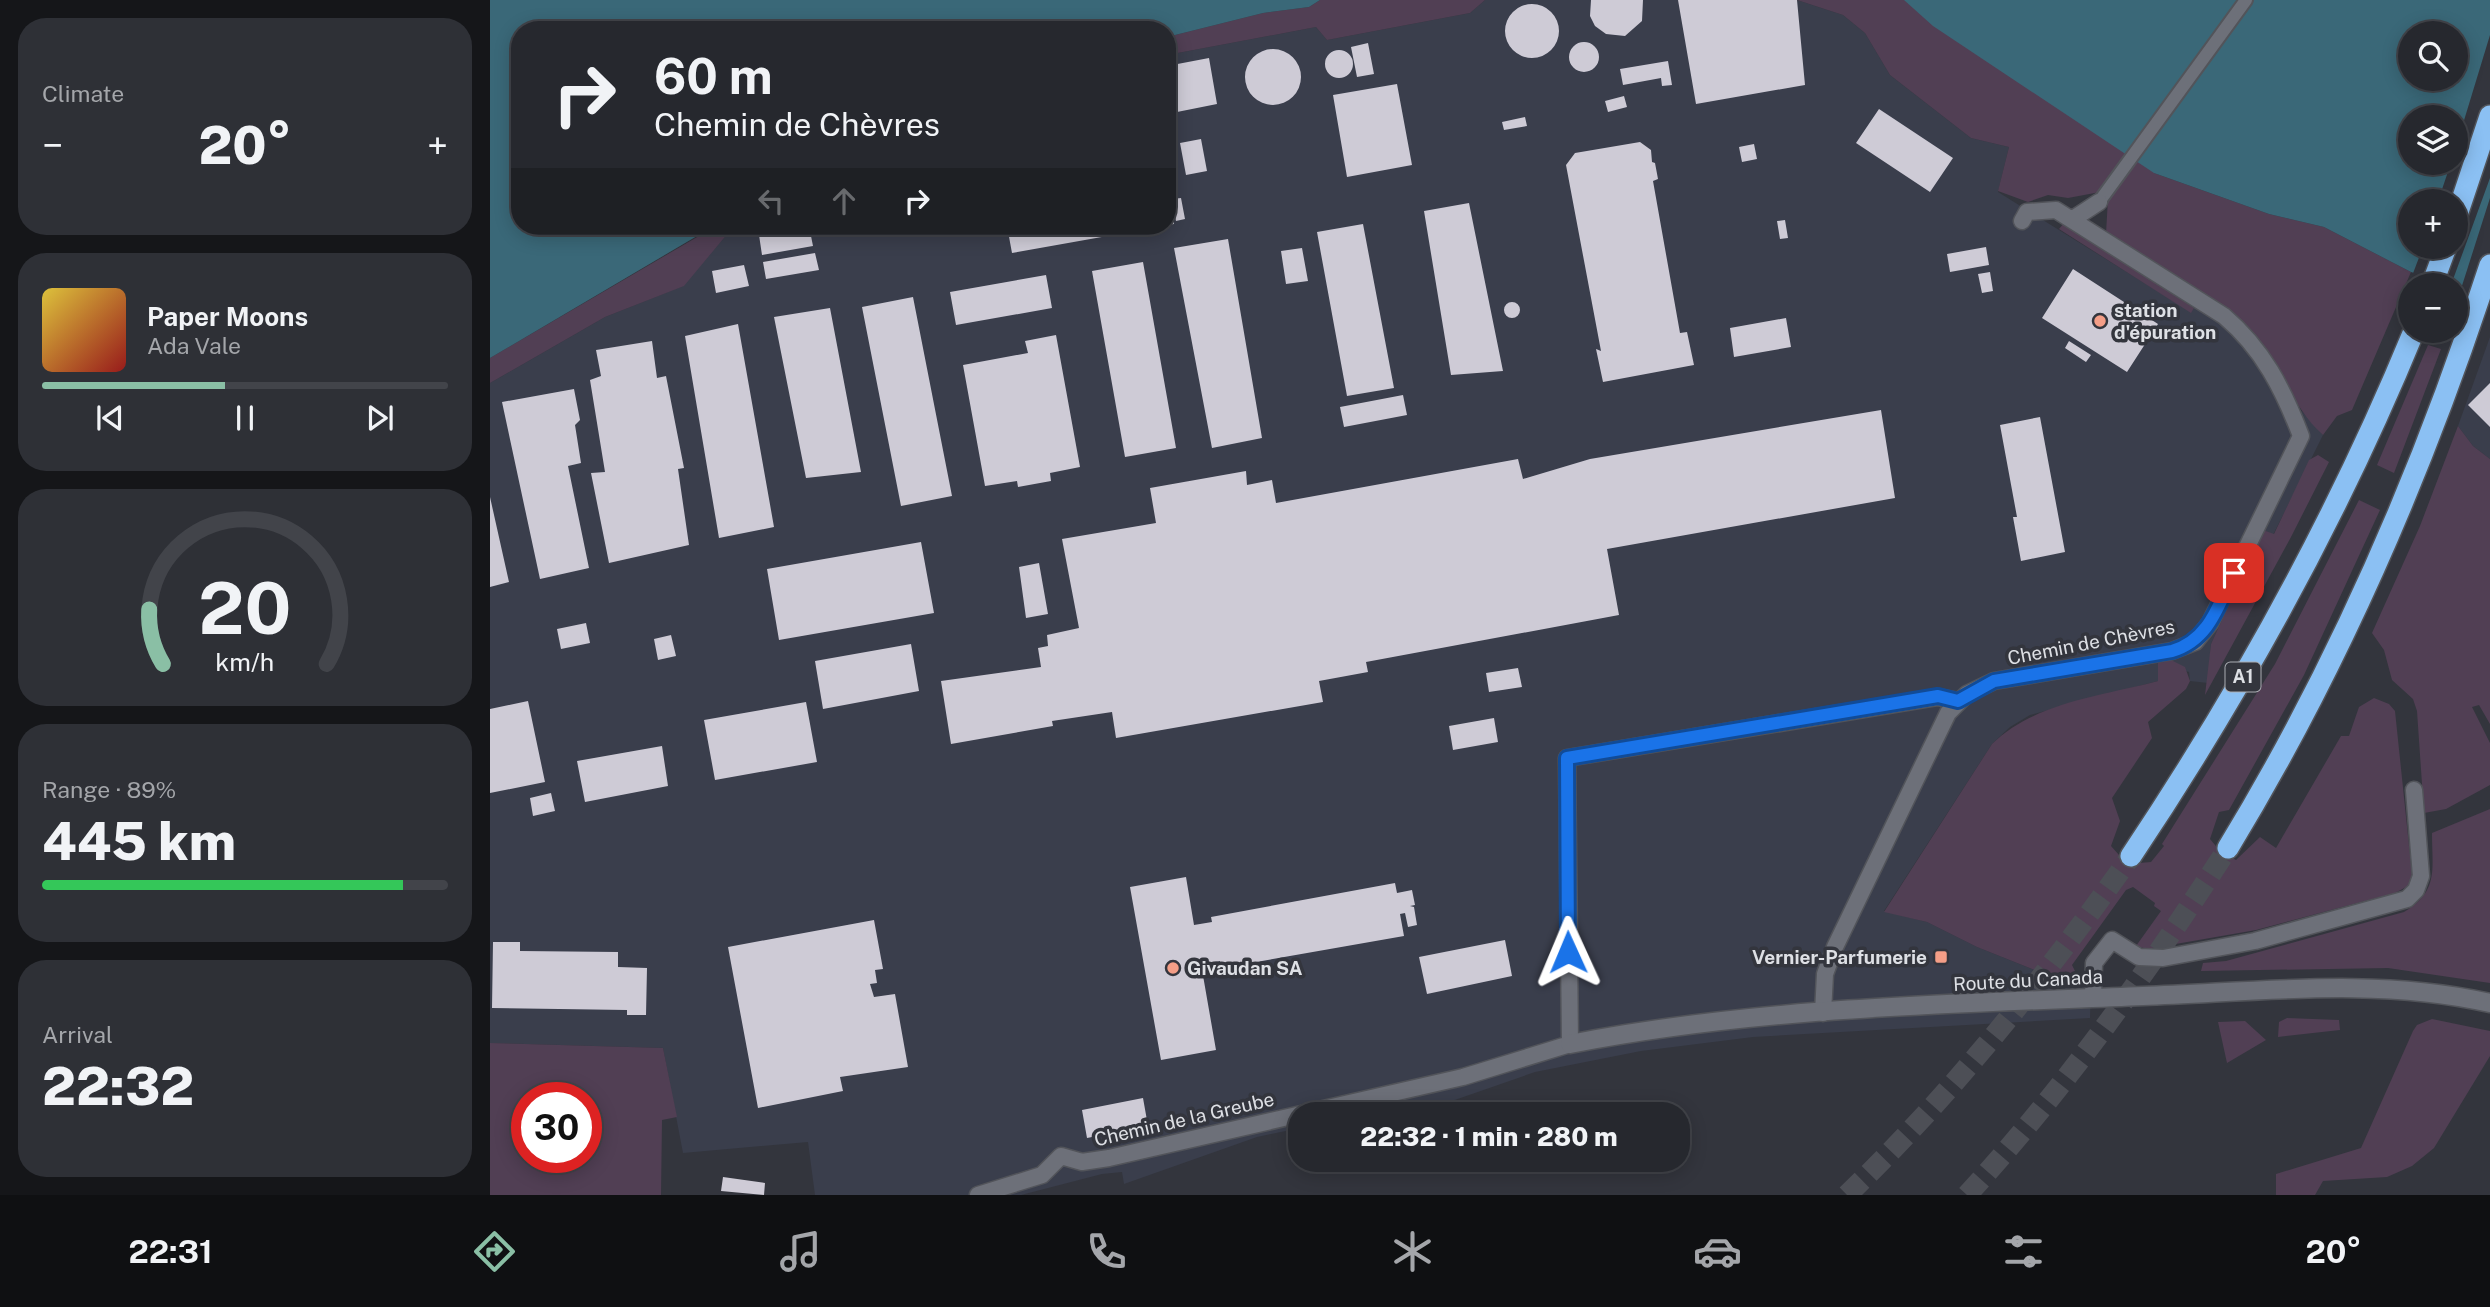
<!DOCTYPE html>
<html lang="en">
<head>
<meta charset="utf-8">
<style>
  body { margin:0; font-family:"Public Sans",sans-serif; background:#2e3036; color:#f1f3f6; height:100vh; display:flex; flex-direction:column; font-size:26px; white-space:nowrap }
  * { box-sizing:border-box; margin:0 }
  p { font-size:23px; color:#a4a6aa }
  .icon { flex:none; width:38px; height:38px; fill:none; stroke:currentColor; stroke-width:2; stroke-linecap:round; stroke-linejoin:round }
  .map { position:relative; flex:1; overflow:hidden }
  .side { display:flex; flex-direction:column; gap:18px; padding:18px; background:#151619; width:490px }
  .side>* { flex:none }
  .top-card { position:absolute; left:21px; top:21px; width:665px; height:214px; border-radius:28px; box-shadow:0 4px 18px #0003,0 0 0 2px #42444a; background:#26282e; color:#f1f3f6; overflow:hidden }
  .fabs { position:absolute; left:1908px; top:21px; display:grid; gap:14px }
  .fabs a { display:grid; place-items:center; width:70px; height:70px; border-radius:50%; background:#26282e; box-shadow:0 4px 18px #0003,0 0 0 2px #42444a; font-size:35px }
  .speed { position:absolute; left:21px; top:1082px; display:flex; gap:14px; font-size:35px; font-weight:700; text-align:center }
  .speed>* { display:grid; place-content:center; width:91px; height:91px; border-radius:50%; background:#26282e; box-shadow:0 4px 18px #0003,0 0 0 2px #42444a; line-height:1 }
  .speed .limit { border:10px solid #d22; background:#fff; color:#111 }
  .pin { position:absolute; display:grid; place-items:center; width:60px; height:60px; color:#fff; margin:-30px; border-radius:14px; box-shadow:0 4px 10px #0006 }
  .me { position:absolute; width:77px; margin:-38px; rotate:359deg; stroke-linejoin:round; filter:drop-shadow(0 0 5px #0008) }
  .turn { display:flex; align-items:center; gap:24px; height:147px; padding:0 28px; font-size:32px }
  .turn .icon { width:91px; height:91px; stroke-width:2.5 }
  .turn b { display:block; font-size:49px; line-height:60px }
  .lanes { display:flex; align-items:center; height:66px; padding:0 28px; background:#0003; justify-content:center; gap:35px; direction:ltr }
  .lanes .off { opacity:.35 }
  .big { font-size:52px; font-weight:800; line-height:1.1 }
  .side .card { flex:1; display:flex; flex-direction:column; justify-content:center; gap:10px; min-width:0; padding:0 24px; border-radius:28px; background:#2e3036 }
  .side .dial { align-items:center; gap:0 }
  .dial svg { height:182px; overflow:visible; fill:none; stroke:#42444a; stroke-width:7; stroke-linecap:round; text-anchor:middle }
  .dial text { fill:#f1f3f6; stroke:none }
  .song { display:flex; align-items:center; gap:21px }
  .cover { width:84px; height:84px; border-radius:10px; background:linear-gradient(135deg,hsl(50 70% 55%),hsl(0 70% 35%)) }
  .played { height:7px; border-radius:4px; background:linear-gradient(90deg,#8abfa5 45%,#42444a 45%) }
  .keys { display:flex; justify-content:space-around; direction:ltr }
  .heat { display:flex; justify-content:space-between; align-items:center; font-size:38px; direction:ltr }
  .charge { height:10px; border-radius:5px; background:linear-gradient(90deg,#34c759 89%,#42444a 0) }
  .trip { position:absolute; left:798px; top:1102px; width:402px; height:70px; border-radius:28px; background:#26282e; box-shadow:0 4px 18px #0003,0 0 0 2px #42444a; font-weight:800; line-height:70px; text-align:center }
  .tabs { display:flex; height:112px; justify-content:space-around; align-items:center; background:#0f1012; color:#a4a6aa }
  .tabs .icon { width:49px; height:49px }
  .tabs .on { color:#8abfa5 }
  .tabs b { font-size:32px; color:#f1f3f6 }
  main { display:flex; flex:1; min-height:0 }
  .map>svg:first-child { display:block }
  .built { fill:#3a3e4c }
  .green { fill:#513f54; fill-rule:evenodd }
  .water { fill:#3a6878; fill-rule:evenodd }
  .pier { fill:#33353d }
  .building { fill:#cecbd6 }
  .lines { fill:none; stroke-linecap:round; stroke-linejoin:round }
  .motorway-tunnel { stroke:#4d4f56; stroke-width:21; stroke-dasharray:21 10; stroke-linecap:butt }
  .pedestrian-casing { stroke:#52545a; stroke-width:16 }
  .minor-casing { stroke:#52545a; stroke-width:19 }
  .tertiary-casing { stroke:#52545a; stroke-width:21 }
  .motorway-casing { stroke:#52545a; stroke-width:24 }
  .pedestrian { stroke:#6d7079; stroke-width:12 }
  .minor { stroke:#6d7079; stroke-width:16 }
  .tertiary { stroke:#6d7079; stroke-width:18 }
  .motorway { stroke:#8bc0f3; stroke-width:21 }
  .route-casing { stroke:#114b97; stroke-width:18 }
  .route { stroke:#1a73e8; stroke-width:12 }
  .poi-dot { fill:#f49e87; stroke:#33353d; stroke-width:2.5 }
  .labels { text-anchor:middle; stroke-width:7; stroke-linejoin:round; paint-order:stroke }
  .shield { fill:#33353d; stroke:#abadb3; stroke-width:2 }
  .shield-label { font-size:18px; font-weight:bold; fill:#dee0e5 }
  .poi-label { font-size:19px; font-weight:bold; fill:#dee0e5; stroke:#33353d; text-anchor:start }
  .street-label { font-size:19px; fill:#dee0e5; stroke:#33353d }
</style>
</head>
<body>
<main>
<section class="side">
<div class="card"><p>Climate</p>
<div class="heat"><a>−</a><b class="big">20°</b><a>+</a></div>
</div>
<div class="card">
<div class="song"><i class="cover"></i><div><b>Paper Moons</b><p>Ada Vale</p></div></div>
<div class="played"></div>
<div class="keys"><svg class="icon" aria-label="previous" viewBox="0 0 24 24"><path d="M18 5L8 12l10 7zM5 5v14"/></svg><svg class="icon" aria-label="pause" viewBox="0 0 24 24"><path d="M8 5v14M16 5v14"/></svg><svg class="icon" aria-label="next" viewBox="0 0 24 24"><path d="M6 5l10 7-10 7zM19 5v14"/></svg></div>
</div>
<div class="card dial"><svg viewBox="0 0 100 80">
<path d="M14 69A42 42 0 1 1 86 69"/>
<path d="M14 69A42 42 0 0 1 8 45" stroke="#8abfa5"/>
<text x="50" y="56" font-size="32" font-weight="700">20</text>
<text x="50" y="72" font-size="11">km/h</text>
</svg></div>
<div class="card"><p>Range · 89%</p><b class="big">445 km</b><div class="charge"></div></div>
<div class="card"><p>Arrival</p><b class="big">22:32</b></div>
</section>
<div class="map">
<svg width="2000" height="1195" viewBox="0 0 2000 1195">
  <rect width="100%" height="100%" fill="#33353d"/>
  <!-- built -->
  <path class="built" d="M 995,0 L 1307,0 L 1353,15 L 1375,33 L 1400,75 L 1481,138 L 1519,147 L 1508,192 L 1701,312 L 1713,295 L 1761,331 L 1784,357 L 1809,408 L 1833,435 L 1783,535 L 1774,530 L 1721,644 L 1718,683 L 1700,681 L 1699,672 L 1668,663 L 1668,681 L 1540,715 L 1520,727 L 1502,744 L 1394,911 L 1437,922 L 1487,947 L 1552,973 L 1601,980 L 1600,1018 L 1263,1037 L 1151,1051 L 1045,1072 L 959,1102 L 880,1115 L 810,1115 L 810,1128 L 767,1137 L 634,1184 L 632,1172 L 612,1174 L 531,1195 L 325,1195 L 318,1142 L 193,1153 L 173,1048 L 0,1043 L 0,383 L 115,317 L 193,286 L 244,226 L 677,226 L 677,55 L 826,27 L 837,40 L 980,13 Z
    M 2000,337 L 2000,459 L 1983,446 L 1968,426 Z"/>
  <!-- green -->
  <path class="green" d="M 830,0 L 995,0 L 980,13 L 837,40 L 826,27 L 677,55 L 677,37 L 773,13 L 819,7 Z
    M 1307,0 L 1728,0 L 1920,117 L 1920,201 L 1664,173 L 1779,214 L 1834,227 L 1921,272 L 1862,410 L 1847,416 L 1833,435 C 1801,407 1792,365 1764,334 C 1729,296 1661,262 1616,234 L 1618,198 L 1610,192 L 1578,198 L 1558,195 L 1538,202 L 1508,191 L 1519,147 L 1481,138 L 1400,75 L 1375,33 L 1353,15 Z
    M 1574,223 L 1704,308 L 1701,313 L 1569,229 Z
    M 226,226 L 244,226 L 194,286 L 115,317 L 0,383 L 0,358 Z
    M 1938,345 L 1951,349 L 1904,473 L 1887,465 Z
    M 1968,426 L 1983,446 L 2000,459 L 2000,724 L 1989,705 L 1982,707 L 2000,743 L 2000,785 L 1956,809 L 1934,813 L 1927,711 L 1923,699 L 1902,680 L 1894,650 L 1882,633 L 1930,526 Z
    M 1828,455 L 1839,462 L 1801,537 L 1715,695 L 1721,644 L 1773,530 L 1784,534 L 1819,460 Z
    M 1869,500 L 1890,510 L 1814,675 L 1739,810 L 1729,812 L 1720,839 L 1730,851 L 1746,860 L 1770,837 L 1786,848 L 1851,736 L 1859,736 L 1869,707 L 1884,698 L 1899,704 L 1905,711 L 1922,874 L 1918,886 L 1905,893 L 1766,930 L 1657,949 L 1646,946 L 1671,911 L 1664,906 L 1665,903 L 1643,887 L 1636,890 L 1582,965 L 1585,971 L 1578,978 L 1552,973 L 1487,947 L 1437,922 L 1394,912 L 1502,744 C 1545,702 1612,696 1668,681 L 1668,663 L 1681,660 L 1695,667 L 1700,681 L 1696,689 L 1658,722 L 1662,738 L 1622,798 L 1630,821 L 1621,846 L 1637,864 L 1661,862 L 1674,846 L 1672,844 L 1785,664 Z
    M 2000,809 L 2000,983 L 1898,968 L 1711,971 L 1713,963 L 1736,961 L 1914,912 C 1949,891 1942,870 1942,833 Z
    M 1797,1018 L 1849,1020 L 1850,1030 L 1788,1037 L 1789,1022 Z
    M 1942,1019 L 2000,1031 L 2000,1056 L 1944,1148 L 1922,1166 L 1897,1177 L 1833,1181 L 1825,1195 L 1786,1195 L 1786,1174 L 1871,1148 L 1923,1031 L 1927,1025 Z
    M 1755,1021 L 1776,1040 L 1737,1063 L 1728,1022 Z
    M 0,1043 L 173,1048 L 187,1117 L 172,1120 L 171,1195 L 0,1195 ZM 37,1097 L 96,1097 L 96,1157 L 37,1157 Z"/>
  <!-- water -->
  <path class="water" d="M 0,0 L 830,0 L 819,7 L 773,13 L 677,37 L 677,30 L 30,30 L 30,226 L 224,226 L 0,358 Z
    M 1414,0 L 2000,0 L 2000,298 L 1921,272 L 1834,227 L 1779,214 L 1664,173 L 1443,26 ZM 1920,33 L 1965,33 L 1965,79 L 1920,79 ZM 1920,117 L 1965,117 L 1965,163 L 1920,163 ZM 1920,201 L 1965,201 L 1965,247 L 1920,247 Z"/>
  <!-- pier -->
  <path class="pier" d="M 2000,35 L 2000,178 L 1961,285 L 1951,285 L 1922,276 L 1933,247 L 1965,247 L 1965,201 L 1948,201 L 1961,163 L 1965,163 L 1965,150 Z
    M 2000,198 L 2000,301 L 1970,292 Z"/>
  <!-- building -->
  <path class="building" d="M 1101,0 L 1153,0 L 1152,21 L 1135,36 L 1116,34 L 1105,26 L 1100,16 Z
    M 1188,0 L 1307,0 L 1315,85 L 1206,104 Z
    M1015 31a27 27 0 1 1 54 0a27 27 0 1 1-54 0Z
    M1079 57a15 15 0 1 1 30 0a15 15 0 1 1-30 0Z
    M 878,43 L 884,74 L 867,77 L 861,47 Z
    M755 77a28 28 0 1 1 56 0a28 28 0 1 1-56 0Z
    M835 64a14 14 0 1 1 28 0a14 14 0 1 1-28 0Z
    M 719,58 L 727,104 L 677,114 L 677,66 Z
    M 1178,61 L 1182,85 L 1172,86 L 1171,78 L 1133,85 L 1130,69 Z
    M 907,84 L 922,165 L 857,177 L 843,95 Z
    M 1134,96 L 1137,107 L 1118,112 L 1115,101 Z
    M 1389,109 L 1463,158 L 1440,192 L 1366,143 Z
    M 1035,117 L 1037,126 L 1014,130 L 1012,122 Z
    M 711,139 L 717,171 L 696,175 L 690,143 Z
    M 1150,142 L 1161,150 L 1162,162 L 1165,163 L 1168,179 L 1163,181 L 1190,333 L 1197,332 L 1204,365 L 1113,382 L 1106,349 L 1111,351 L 1076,165 L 1085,153 Z
    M 1264,144 L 1267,159 L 1252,162 L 1249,147 Z
    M 677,195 L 684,224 L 677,225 Z
    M 691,198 L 695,219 L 686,221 L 682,199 Z
    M 979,203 L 1013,371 L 961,375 L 934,211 Z
    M 1295,220 L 1298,238 L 1290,239 L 1287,221 Z
    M 873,224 L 904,388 L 857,396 L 827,232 Z
    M 319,226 L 323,246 L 272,255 L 269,235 Z
    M 517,226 L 668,226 L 668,227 L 522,253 Z
    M 738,239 L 772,438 L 722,448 L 684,248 Z
    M 1496,247 L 1499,265 L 1460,272 L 1457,254 Z
    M 812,248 L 818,281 L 796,284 L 791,251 Z
    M 325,253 L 329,270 L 276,279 L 273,262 Z
    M 653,262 L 686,448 L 635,457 L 602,271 Z
    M 254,265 L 259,286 L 226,293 L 222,271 Z
    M 1583,269 L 1668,324 L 1637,372 L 1552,318 Z
    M 1500,272 L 1503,291 L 1492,293 L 1488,274 Z
    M 556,275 L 562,308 L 466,325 L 460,292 Z
    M 423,297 L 462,496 L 411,506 L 372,307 Z
    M1014 310a8 8 0 1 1 16 0a8 8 0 1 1-16 0Z
    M 340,308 L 371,472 L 316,478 L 284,317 Z
    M 1296,318 L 1301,347 L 1244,357 L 1240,328 Z
    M 248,324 L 284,527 L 229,538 L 195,336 Z
    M 566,335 L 590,467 L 560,473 L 561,481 L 528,487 L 527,481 L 495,486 L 473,365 L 538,353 L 535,341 Z
    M 162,341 L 167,378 L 176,376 L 194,468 L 188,469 L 199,545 L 119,563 L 101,473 L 115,472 L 100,380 L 111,376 L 106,350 Z
    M 1579,341 L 1601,355 L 1596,362 L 1575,348 Z
    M 2000,383 L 2000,427 L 1978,405 Z
    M 84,389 L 90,420 L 85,425 L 91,463 L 78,466 L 99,568 L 50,579 L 12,402 Z
    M 913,395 L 917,415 L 854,427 L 850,407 Z
    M 1391,410 L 1405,498 L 1117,549 L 1129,615 L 876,662 L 878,672 L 829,681 L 833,702 L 626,738 L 622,712 L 562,721 L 563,726 L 461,744 L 451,681 L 551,667 L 548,648 L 558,646 L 557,635 L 589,628 L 572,539 L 666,523 L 660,488 L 756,471 L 757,485 L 782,480 L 786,503 L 1028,459 L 1033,479 L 1100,459 Z
    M 1550,417 L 1575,552 L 1531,561 L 1523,517 L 1527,517 L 1510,425 Z
    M 0,497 L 19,582 L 0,587 Z
    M 431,542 L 444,613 L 289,640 L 277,569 Z
    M 549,563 L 558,614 L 536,618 L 529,567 Z
    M 96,623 L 100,643 L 71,649 L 67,629 Z
    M 181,635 L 186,656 L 168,660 L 164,639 Z
    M 421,644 L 429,691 L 333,709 L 325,661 Z
    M 1028,668 L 1032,687 L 999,692 L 996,673 Z
    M 38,701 L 55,782 L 0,793 L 0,709 Z
    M 316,702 L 327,762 L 225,780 L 214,720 Z
    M 1004,718 L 1008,742 L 963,750 L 959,726 Z
    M 172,746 L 178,786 L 95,802 L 87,761 Z
    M 61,793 L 65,811 L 43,816 L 40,798 Z
    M 696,877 L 704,925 L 722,922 L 721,917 L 905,883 L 907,893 L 922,890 L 925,905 L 920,906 L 924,907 L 927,925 L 918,927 L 915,913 L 910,914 L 914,936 L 732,968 L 730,961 L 711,964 L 726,1050 L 671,1060 L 640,887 Z
    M 384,920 L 393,969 L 385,970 L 387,983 L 380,984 L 384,997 L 405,994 L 418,1067 L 350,1077 L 353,1091 L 268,1108 L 238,947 Z
    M 1015,940 L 1022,976 L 937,994 L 929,957 Z
    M 3,942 L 30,942 L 30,951 L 128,952 L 128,967 L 157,968 L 156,1015 L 137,1015 L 137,1010 L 2,1008 Z
    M 653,1098 L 658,1126 L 597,1138 L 592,1110 Z
    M 233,1177 L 275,1183 L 274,1195 L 231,1191 Z"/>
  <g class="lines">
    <!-- motorway-tunnel -->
    <path class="motorway-tunnel" d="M 1357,1195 C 1463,1093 1556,976 1641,856
      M 1477,1195 C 1575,1088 1659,970 1738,848"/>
    <defs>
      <path id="pedestrian" d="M 1609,202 L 1756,0"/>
      <path id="minor" d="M 1583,219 L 1609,202
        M 1603,998 L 1604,963 L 1622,940 L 1649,957 L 1673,958 L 1765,941 L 1917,899 L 1926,890 L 1931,876 L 1924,790
        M 1333,1013 L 1335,974 L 1345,947 L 1458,713 L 1477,694 L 1504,681 L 1682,651 L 1705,642 L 1720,623 L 1811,436 C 1793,389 1773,349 1734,316 L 1566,210 L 1537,212 L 1532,221
        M 488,1195 L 552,1175 L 571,1156 L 592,1162 L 619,1158 L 973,1077 L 1080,1044 L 1077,758 L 1448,697 L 1468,701"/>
      <path id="tertiary" d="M 1080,1044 C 1268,1007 1462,1004 1653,996 C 1768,992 1886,977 2000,1003"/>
      <path id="motorway" d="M 1965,221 L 2000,116
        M 1942,285 L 1956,247
        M 1738,848 C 1850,664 1934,469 2000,265
        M 1641,856 C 1752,690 1848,516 1924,331"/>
    </defs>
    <!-- pedestrian casing -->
    <use href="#pedestrian" class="pedestrian-casing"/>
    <!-- minor casing -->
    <use href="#minor" class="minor-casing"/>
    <!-- tertiary casing -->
    <use href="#tertiary" class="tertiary-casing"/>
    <!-- motorway casing -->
    <use href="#motorway" class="motorway-casing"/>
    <!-- pedestrian -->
    <use href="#pedestrian" class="pedestrian"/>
    <!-- minor -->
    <use href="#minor" class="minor"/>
    <!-- tertiary -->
    <use href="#tertiary" class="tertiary"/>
    <!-- motorway -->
    <use href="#motorway" class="motorway"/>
  </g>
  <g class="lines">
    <defs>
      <path id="route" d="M 1078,952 L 1077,758 L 1448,696 L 1468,701 L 1504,681 L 1682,651 C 1719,640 1728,606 1744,573"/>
    </defs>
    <!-- route casing -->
    <use href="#route" class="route-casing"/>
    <!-- route -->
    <use href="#route" class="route"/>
  </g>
  <!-- markers -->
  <g class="poi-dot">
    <circle cx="1610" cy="321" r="7"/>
    <rect x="1444" y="950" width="14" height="14" rx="3.5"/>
    <circle cx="683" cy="968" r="7"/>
  </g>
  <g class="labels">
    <!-- shield labels -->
    <rect class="shield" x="1735.5" y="662.5" width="35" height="29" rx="5"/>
    <g class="shield-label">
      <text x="1753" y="683">A1</text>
    </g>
    <!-- poi labels -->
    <g class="poi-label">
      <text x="1624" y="317">station<tspan x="1624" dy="22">d'épuration</tspan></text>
      <text x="1437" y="964" text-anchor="end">Vernier-Parfumerie</text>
      <text x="697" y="975">Givaudan SA</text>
    </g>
    <!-- street labels -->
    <g class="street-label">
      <text transform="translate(1601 642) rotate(-11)" y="7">Chemin de Chèvres</text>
      <text transform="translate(1538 980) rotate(-3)" y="7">Route du Canada</text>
      <text transform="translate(694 1119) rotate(-13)" y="7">Chemin de la Greube</text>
    </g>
  </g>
</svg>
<div class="fabs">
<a><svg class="icon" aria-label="search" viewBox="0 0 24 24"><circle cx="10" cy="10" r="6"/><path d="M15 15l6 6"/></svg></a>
<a><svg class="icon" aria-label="layers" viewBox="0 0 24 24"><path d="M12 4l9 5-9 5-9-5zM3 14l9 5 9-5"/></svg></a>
<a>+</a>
<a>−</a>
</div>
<div class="speed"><div class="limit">30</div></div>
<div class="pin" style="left:1744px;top:573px;background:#d93025"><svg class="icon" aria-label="arrive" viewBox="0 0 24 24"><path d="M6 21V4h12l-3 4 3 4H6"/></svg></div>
<svg class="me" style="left:1078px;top:952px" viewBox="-20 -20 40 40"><path d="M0-17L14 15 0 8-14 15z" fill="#1a73e8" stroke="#fff" stroke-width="4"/></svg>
<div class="trip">22:32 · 1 min · 280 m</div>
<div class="top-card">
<div class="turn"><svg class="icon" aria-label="right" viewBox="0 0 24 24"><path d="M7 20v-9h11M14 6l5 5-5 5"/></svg><div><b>60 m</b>Chemin de Chèvres</div></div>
<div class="lanes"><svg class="icon off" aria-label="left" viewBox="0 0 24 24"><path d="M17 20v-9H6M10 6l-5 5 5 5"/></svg><svg class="icon off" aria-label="ahead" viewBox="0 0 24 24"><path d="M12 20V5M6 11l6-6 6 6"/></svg><svg class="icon" aria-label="right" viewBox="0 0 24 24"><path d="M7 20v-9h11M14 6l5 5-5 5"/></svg></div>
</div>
</div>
</main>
<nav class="tabs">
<b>22:31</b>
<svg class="icon on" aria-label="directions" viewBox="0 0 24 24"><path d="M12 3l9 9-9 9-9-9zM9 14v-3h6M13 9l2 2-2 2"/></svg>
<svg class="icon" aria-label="music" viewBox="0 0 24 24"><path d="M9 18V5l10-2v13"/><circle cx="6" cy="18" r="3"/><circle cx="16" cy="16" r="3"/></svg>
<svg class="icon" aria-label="phone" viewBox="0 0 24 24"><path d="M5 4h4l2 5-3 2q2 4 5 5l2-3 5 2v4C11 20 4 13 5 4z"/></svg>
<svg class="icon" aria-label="climate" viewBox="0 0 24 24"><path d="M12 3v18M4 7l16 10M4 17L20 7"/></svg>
<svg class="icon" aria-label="car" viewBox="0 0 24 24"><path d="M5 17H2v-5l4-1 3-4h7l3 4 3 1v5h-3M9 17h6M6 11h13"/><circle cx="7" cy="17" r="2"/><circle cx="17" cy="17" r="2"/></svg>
<svg class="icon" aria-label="filters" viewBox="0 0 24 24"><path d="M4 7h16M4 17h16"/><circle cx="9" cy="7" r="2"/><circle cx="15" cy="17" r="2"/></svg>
<b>20°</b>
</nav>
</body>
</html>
